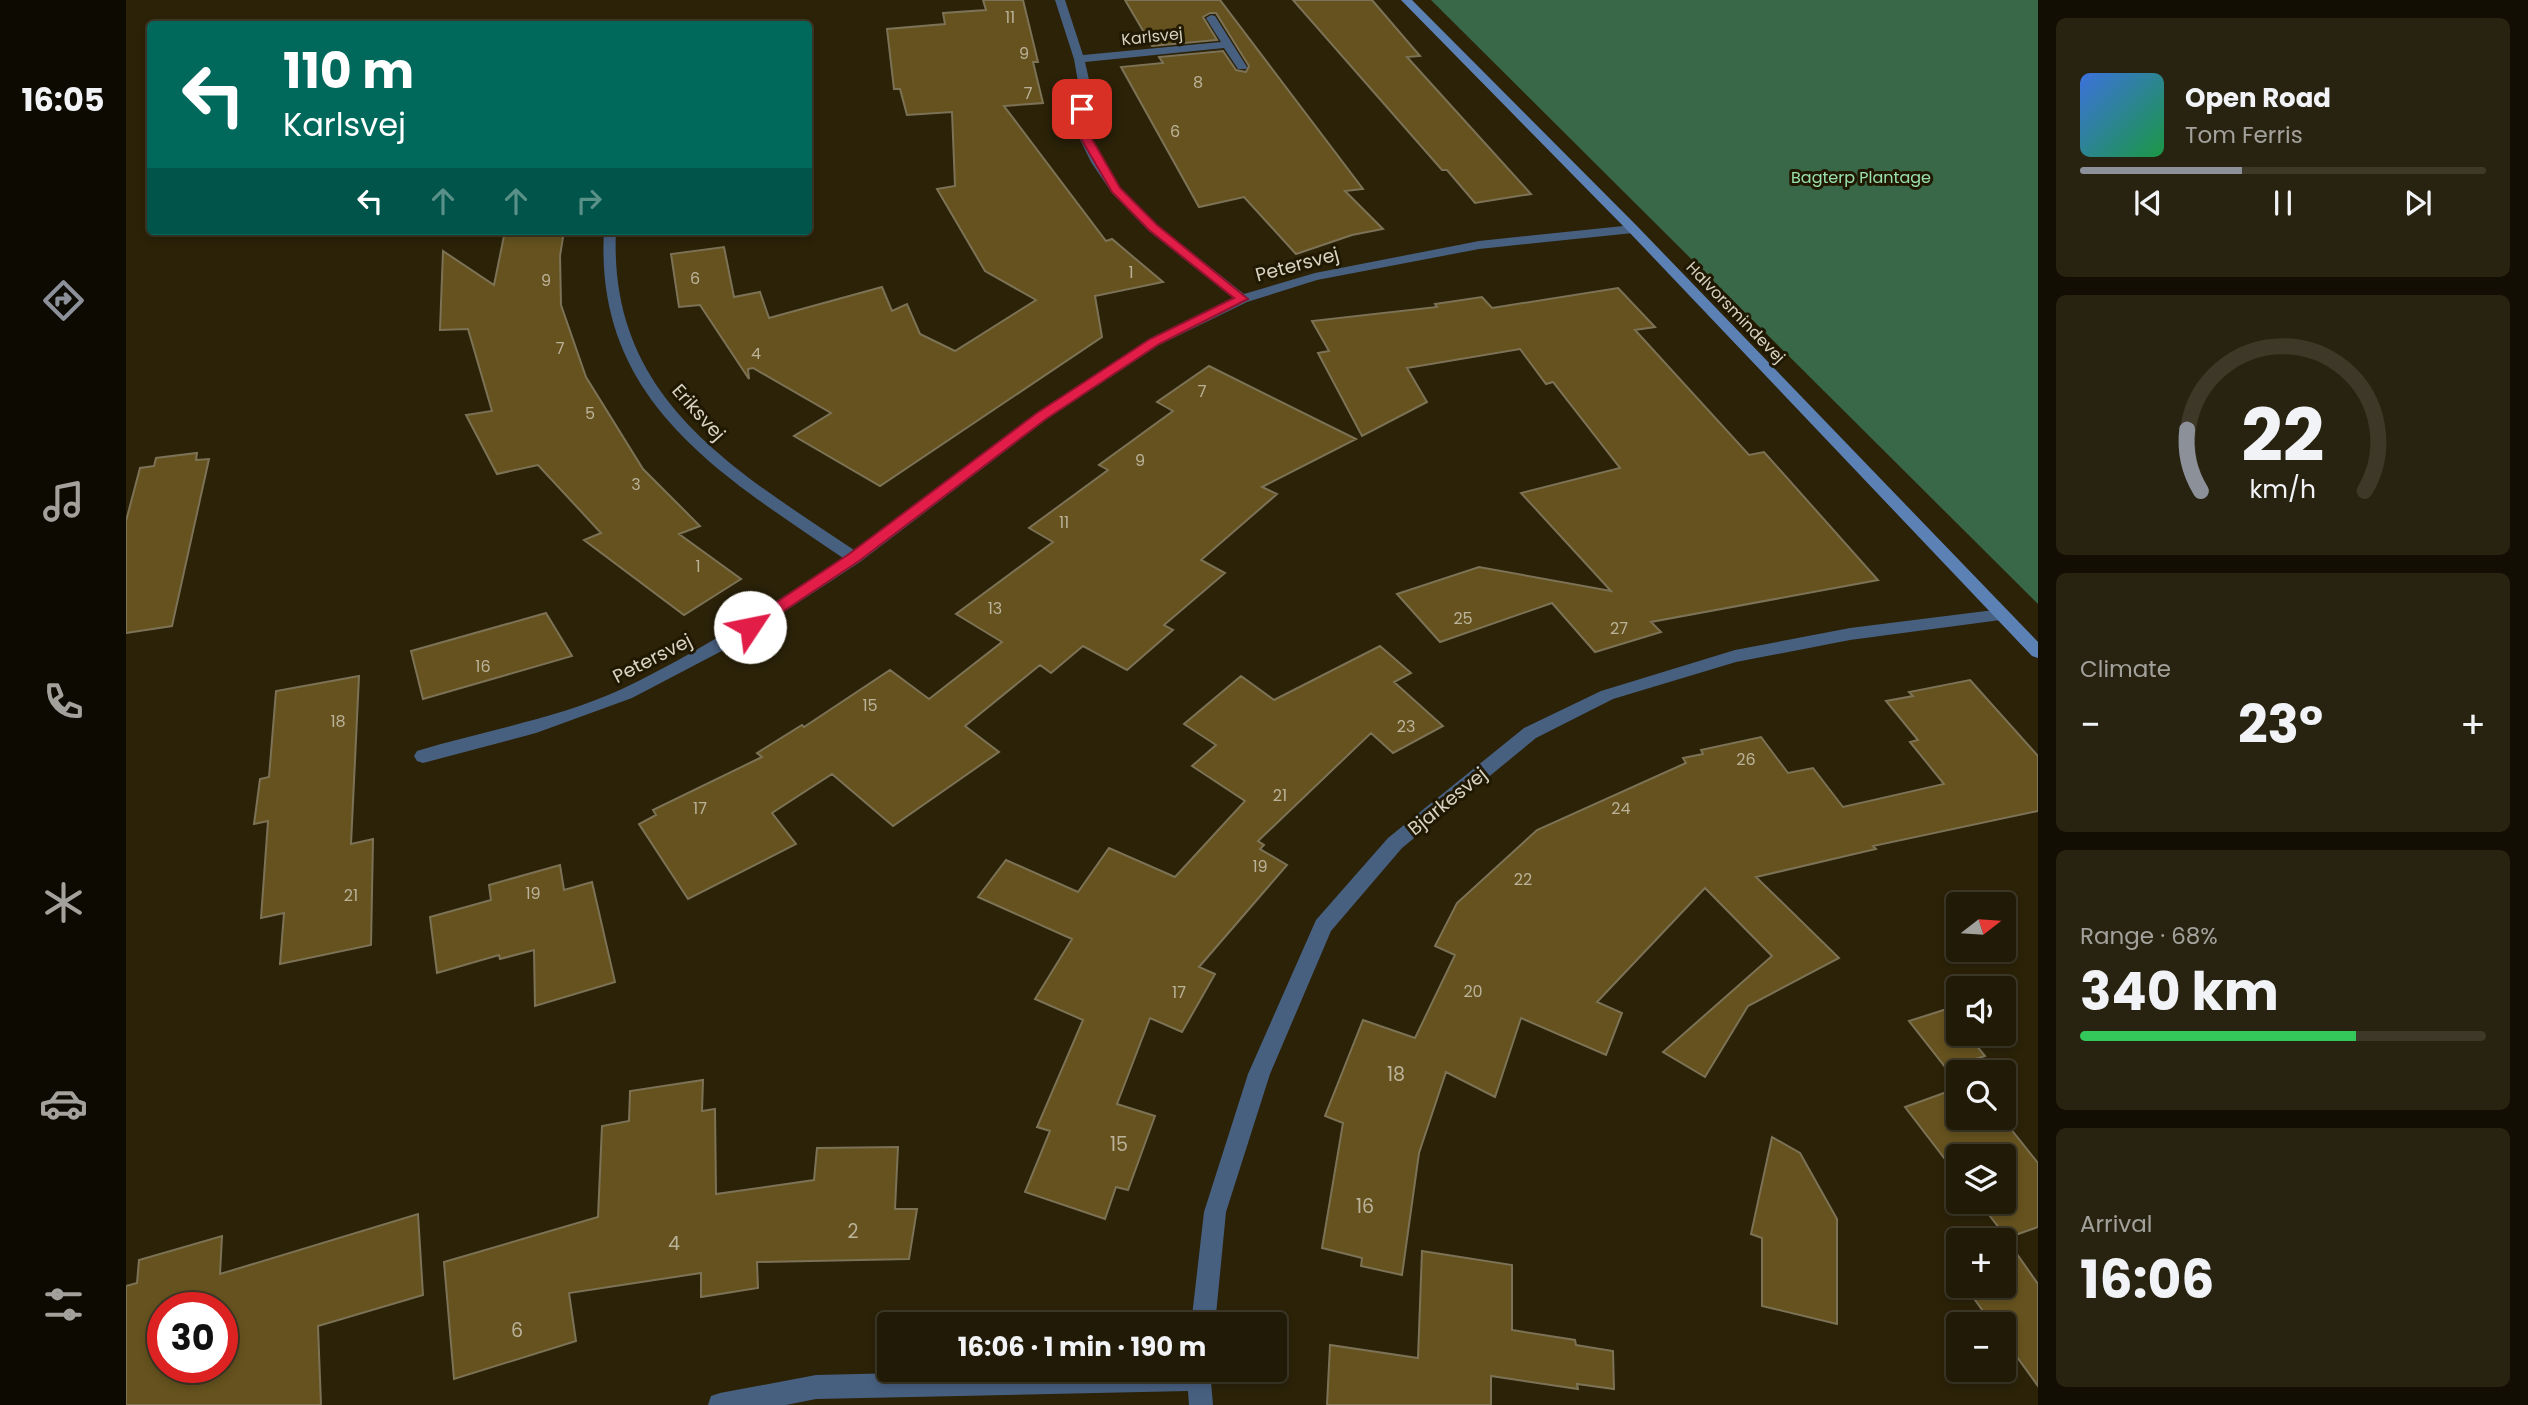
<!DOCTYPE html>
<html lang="en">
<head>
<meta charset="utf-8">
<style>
  body { margin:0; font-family:Poppins,sans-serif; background:#282310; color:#f1f3f6; height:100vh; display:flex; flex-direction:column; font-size:26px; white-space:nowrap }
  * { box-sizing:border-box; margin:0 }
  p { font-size:23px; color:#a2a19b }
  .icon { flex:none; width:38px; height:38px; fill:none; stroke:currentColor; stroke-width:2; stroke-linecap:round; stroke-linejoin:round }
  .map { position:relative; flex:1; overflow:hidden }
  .details { display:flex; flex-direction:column; gap:18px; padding:18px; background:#120e03; width:490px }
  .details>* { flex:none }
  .guide { position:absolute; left:21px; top:21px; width:665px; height:214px; border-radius:7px; box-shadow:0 4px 10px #0003,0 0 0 2px #3d3828; background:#00695c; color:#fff; overflow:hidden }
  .needle { width:46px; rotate:73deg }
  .fabs { position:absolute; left:1820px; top:892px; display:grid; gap:14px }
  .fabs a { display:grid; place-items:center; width:70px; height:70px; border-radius:7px; background:#201a06; box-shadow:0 4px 10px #0003,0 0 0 2px #3d3828; font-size:35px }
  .speed { position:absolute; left:21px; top:1292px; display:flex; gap:14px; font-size:35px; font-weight:700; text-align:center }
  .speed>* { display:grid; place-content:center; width:91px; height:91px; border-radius:50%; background:#201a06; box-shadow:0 4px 10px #0003,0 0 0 2px #3d3828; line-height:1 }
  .speed .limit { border:10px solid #d22; background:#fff; color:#111 }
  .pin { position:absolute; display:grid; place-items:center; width:60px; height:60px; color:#fff; margin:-30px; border-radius:14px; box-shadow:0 4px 10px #0006 }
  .me { position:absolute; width:77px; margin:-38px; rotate:56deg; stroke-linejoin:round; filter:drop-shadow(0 0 5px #0008) }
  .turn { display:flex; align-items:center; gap:24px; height:147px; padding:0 21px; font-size:32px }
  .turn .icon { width:91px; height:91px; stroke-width:2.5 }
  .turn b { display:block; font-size:49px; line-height:60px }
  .lanes { display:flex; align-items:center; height:66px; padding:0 21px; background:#0003; justify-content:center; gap:35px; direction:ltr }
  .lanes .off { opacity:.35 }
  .big { font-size:52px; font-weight:700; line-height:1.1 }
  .details .card { flex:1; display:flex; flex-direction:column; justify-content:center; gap:10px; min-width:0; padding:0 24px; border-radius:10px; background:#282310 }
  .details .dial { align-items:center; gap:0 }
  .dial svg { height:182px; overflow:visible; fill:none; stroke:#3d3828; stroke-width:7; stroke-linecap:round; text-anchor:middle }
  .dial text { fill:#f1f3f6; stroke:none }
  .song { display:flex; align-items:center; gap:21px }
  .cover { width:84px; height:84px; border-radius:10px; background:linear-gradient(135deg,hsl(220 70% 55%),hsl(140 70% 35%)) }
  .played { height:7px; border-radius:4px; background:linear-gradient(90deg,#8c9099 40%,#3d3828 40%) }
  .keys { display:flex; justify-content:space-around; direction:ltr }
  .heat { display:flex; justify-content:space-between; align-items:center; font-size:38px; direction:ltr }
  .charge { height:10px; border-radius:5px; background:linear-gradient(90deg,#34c759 68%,#3d3828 0) }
  .trip { position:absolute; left:751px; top:1312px; width:410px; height:70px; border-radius:7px; background:#201a06; box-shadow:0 4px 10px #0003,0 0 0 2px #3d3828; font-weight:700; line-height:70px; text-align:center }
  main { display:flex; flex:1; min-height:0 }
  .tab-bar { display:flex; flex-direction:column; width:126px; justify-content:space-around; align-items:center; background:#0d0a02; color:#a2a19b }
  .tab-bar .icon { width:49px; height:49px }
  .tab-bar .active { color:#8c9099 }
  .tab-bar b { font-size:32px; color:#f1f3f6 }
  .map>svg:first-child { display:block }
  .forest { fill:#396848 }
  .building { fill:#65521e; stroke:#7c7256; stroke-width:2; fill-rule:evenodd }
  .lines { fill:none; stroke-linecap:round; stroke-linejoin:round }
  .street { fill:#486080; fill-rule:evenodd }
  .secondary { fill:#5c81b5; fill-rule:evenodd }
  .route { fill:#e11d48; stroke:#92132f; stroke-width:2 }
  .labels { text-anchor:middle; stroke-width:6; stroke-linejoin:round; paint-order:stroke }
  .number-label { font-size:16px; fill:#bbb29a }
  .far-street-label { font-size:16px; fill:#d8d2c3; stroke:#211801 }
  .far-park-label { font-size:16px; fill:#98e1ae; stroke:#211801 }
  .street-label { font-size:19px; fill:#d8d2c3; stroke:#211801 }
  .near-number-label { font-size:19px; fill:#bbb29a }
</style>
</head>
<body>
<main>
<nav class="tab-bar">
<b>16:05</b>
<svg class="icon active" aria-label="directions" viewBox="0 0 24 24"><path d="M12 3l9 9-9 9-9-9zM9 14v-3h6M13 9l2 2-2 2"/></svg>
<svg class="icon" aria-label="music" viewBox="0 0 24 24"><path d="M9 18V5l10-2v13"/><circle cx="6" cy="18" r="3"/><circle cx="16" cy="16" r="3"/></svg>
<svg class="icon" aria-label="phone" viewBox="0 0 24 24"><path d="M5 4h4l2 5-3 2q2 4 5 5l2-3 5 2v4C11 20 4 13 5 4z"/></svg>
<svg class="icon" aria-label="climate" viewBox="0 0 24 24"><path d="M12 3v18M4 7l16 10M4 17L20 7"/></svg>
<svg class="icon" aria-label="car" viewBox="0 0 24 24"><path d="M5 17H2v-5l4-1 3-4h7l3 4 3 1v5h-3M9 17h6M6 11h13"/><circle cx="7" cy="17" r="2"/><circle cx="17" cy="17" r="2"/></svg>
<svg class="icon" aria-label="filters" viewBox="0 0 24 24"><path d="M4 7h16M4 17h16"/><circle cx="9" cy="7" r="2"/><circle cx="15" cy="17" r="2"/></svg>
</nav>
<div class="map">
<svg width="1912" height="1405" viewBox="0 0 1912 1405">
  <rect width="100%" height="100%" fill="#2b2208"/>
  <!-- forest -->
  <path class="forest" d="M 1305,0 L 1912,0 L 1912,604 Z"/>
  <!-- building -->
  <path class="building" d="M 857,0 L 897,0 L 912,62 L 907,62 L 917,103 L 878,106 L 980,241 L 986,239 L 1037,282 L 969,296 L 976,337 L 754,486 L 668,436 L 705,413 L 627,368 L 622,369 L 623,379 L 574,305 L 553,307 L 545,254 L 598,247 L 608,297 L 634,292 L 643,318 L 756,287 L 766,311 L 781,304 L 794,334 L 829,351 L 910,300 L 859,271 L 811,189 L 829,186 L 826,112 L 781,115 L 774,89 L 768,89 L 761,29 L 819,24 L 817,13 L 860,10 Z
    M 999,0 L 1094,0 L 1237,189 L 1219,191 L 1257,229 L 1226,235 L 1170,254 L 1118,197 L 1073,207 L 995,67 L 1037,63 L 1033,57 L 1097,51 L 1110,70 L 1120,72 L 1123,66 L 1090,13 L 1084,13 L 1077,17 L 1091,40 L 1026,46 Z
    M 1167,0 L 1246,0 L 1294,56 L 1281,57 L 1405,194 L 1349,203 L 1321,170 L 1316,170 Z
    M 379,231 L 438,231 L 434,256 L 435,305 L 460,377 L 517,469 L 574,526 L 553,534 L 615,579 L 558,615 L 458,540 L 475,533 L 412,465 L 371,474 L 340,415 L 366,411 L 342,329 L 314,330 L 317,251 L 368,285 Z
    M 1492,288 L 1529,327 L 1509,330 L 1623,455 L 1638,452 L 1752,580 L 1525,622 L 1535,632 L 1469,652 L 1426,603 L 1314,642 L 1271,594 L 1353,567 L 1485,591 L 1395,493 L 1494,468 L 1427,382 L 1420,384 L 1394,349 L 1281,368 L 1301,402 L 1236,436 L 1192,353 L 1203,351 L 1186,321 L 1311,307 L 1309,304 L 1356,297 L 1366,308 Z
    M 1083,366 L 1230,439 L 1136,487 L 1151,494 L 1075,560 L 1099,573 L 1038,625 L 1047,630 L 1001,670 L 957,646 L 925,673 L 914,665 L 839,726 L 873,752 L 767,826 L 706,774 L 646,813 L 670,844 L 562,899 L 513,824 L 530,815 L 527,810 L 636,757 L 631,753 L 676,725 L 678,727 L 764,670 L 803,699 L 876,642 L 830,614 L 927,542 L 903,528 L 982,470 L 973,465 L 1047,411 L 1031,402 Z
    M 71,453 L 70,460 L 83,459 L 46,626 L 0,633 L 0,521 L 14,468 L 28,466 L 30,458 Z
    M 420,613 L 446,656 L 297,699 L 285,651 Z
    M 1254,646 L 1285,673 L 1268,682 L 1317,726 L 1267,753 L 1245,733 L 1132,841 L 1138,845 L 1134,849 L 1161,865 L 1073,967 L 1089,974 L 1056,1032 L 1024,1018 L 991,1104 L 1029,1116 L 1002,1190 L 990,1187 L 979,1219 L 899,1192 L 924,1131 L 911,1127 L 957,1020 L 909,999 L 946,939 L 852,897 L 880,860 L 952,892 L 983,848 L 1049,877 L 1119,801 L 1066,766 L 1090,745 L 1058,724 L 1115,676 L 1148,700 Z
    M 233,676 L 225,844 L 247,839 L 245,945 L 154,964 L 158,913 L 135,918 L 142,821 L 128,824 L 134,779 L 143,777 L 150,691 Z
    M 1844,680 L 1912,756 L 1912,811 L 1747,846 L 1750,849 L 1630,877 L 1713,958 L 1622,1006 L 1579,1077 L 1537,1052 L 1646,956 L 1579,888 L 1471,1002 L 1496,1013 L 1480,1055 L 1395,1018 L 1369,1097 L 1320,1072 L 1293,1153 L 1276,1275 L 1235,1266 L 1236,1258 L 1196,1248 L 1217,1123 L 1199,1116 L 1237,1020 L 1289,1038 L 1329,955 L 1309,946 L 1331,903 L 1411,830 L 1560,763 L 1557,758 L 1577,754 L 1575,750 L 1635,737 L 1662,773 L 1687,768 L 1717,807 L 1818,784 L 1784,742 L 1792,740 L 1760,701 L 1787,696 L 1783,692 Z
    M 434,865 L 438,890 L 466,882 L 489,982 L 409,1006 L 408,950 L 374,959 L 373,955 L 311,973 L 304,917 L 365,900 L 363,885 Z
    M 1821,1009 L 1832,1023 L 1832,1034 L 1841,1034 L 1859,1056 L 1820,1068 L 1783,1021 Z
    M 577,1080 L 576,1111 L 589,1109 L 590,1194 L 688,1180 L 691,1148 L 772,1147 L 769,1209 L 791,1209 L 783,1259 L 631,1262 L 632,1288 L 575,1297 L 575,1273 L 443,1293 L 450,1341 L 328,1379 L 318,1262 L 472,1217 L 476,1126 L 503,1121 L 504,1091 Z
    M 1832,1088 L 1832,1118 L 1876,1118 L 1912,1163 L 1912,1227 L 1881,1238 L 1853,1202 L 1878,1202 L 1878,1157 L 1832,1157 L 1832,1176 L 1779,1107 Z
    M 1646,1137 L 1674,1153 L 1711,1219 L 1711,1324 L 1636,1306 L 1636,1238 L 1625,1234 Z
    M 292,1214 L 297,1295 L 192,1326 L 195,1405 L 0,1405 L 0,1286 L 11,1283 L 13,1260 L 96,1236 L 94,1274 ZM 37,1307 L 96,1307 L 96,1367 L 37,1367 Z
    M 1879,1237 L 1912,1284 L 1912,1386 L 1878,1339 L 1878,1325 L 1867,1325 L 1839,1286 L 1878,1286 Z
    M 1296,1251 L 1386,1265 L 1386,1330 L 1449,1340 L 1450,1345 L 1487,1351 L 1488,1389 L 1451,1384 L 1452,1389 L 1365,1376 L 1365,1405 L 1201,1405 L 1204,1345 L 1292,1358 Z"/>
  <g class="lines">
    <!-- street -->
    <path class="street" d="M 929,0 L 939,0 L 957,55 L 1095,42 L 1080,18 L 1085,15 L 1089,16 L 1121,67 L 1120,69 L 1112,69 L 1098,48 L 959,62 L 966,93 L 959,125 L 977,162 L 994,187 L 1031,225 L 1118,294 L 1189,273 L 1353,241 L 1507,225 L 1513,229 L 1507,233 L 1353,249 L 1191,280 L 1121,302 L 1033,345 L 921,419 L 734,562 L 609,644 L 506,698 L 410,733 L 297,763 L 291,761 L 288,756 L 291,751 C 359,730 431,719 496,689 C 574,652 645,605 717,558 C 594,474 468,401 478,231 L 490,231 C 482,398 606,468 728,550 L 911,413 L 1023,339 L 1107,298 L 1023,231 L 986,193 L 965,162 L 947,125 L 954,93 L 948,59 Z
      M 1876,609 L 1882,611 L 1884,615 L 1882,619 L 1724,640 L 1610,662 L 1487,699 L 1410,738 L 1276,848 L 1205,931 L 1144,1074 L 1100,1212 L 1089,1325 L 1065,1325 L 1078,1212 L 1122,1074 L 1190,920 L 1262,838 L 1398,728 L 1475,691 L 1609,650 L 1724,628 Z
      M 904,1370 L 1084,1370 L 1087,1405 L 1063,1405 L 1062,1391 L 690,1399 L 660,1405 L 582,1405 L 585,1396 L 594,1393 L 690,1375 Z"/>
    <!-- secondary -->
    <path class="secondary" d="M 1275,0 L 1286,0 L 1511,226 L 1912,642 L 1912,658 L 1906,656 L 1503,232 Z"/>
  </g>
  <!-- route -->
  <path class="route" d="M 953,107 L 961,109 L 958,125 L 994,188 L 1031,225 L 1122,299 L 1033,344 L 920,419 L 733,561 L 629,630 L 619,630 L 616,627 L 619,623 L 723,554 L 911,413 L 1024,339 L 1108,298 L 1023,230 L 986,192 L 947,125 Z"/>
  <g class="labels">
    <!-- number labels -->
    <g class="number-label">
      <text x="884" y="23">11</text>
      <text x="898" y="59">9</text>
      <text x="1072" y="88">8</text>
      <text x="902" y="99">7</text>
      <text x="1049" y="137">6</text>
      <text x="1005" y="278">1</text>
      <text x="569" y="284">6</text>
      <text x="420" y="286">9</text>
      <text x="434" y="354">7</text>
      <text x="630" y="359">4</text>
      <text x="1076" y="397">7</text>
      <text x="464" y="419">5</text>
      <text x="1014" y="466">9</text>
      <text x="510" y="490">3</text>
      <text x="938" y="528">11</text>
      <text x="572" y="572">1</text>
      <text x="869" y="614">13</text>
      <text x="1337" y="624">25</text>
      <text x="1493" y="634">27</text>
      <text x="357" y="672">16</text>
      <text x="744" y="711">15</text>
      <text x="212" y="727">18</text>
      <text x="1280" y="732">23</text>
      <text x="1620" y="765">26</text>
      <text x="1154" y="801">21</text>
      <text x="574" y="814">17</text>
      <text x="1495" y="814">24</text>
      <text x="1134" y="872">19</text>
      <text x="1397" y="885">22</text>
      <text x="407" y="899">19</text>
      <text x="225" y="901">21</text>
      <text x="1347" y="997">20</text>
      <text x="1053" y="998">17</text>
    </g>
    <!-- far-street labels -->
    <g class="far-street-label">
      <text transform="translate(1026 36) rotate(-6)" y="6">Karlsvej</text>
      <text transform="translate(1610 312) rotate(46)" y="6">Halvorsmindevej</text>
    </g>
    <!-- far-park labels -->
    <g class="far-park-label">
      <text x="1735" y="183">Bagterp Plantage</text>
    </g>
    <!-- street labels -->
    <g class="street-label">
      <text transform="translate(1171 264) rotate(-15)" y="7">Petersvej</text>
      <text transform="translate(573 412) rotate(48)" y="7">Eriksvej</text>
      <text transform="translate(526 658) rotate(-27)" y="7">Petersvej</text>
      <text transform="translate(1321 801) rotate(-39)" y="7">Bjarkesvej</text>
    </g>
    <!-- near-number labels -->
    <g class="near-number-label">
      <text x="1270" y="1081">18</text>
      <text x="993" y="1151">15</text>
      <text x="1239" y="1213">16</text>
      <text x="727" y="1238">2</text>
      <text x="548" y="1250">4</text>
      <text x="391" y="1337">6</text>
    </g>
  </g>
</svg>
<div class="fabs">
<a><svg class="needle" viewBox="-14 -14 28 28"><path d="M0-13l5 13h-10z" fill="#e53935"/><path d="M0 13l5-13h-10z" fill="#a2a19b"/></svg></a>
<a><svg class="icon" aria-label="sound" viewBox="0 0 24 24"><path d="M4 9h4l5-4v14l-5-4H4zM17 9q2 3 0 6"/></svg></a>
<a><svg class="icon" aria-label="search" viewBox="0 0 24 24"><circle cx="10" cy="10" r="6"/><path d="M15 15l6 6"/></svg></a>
<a><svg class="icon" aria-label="layers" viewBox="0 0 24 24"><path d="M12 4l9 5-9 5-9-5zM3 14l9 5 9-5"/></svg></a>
<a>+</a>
<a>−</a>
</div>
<div class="speed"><div class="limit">30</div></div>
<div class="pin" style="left:956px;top:109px;background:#d93025"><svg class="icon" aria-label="arrive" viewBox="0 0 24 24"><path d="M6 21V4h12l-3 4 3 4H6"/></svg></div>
<svg class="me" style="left:624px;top:627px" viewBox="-20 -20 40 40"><circle r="19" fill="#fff"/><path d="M0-13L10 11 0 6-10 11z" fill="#e11d48"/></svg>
<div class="trip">16:06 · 1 min · 190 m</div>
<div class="guide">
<div class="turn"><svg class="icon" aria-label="left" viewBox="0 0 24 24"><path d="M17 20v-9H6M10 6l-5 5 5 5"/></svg><div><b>110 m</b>Karlsvej</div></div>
<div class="lanes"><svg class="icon" aria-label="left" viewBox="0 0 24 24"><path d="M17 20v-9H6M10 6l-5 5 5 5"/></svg><svg class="icon off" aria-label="ahead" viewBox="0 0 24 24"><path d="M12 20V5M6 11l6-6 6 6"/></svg><svg class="icon off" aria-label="ahead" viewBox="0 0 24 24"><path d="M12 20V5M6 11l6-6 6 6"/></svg><svg class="icon off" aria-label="right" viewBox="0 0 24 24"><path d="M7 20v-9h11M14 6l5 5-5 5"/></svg></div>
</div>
</div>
<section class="details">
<div class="card">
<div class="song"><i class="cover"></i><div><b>Open Road</b><p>Tom Ferris</p></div></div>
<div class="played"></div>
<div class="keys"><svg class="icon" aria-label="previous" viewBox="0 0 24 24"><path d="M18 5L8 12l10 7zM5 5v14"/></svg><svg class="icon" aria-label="pause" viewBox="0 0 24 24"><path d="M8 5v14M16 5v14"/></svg><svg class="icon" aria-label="next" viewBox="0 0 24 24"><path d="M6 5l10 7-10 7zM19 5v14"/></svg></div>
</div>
<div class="card dial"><svg viewBox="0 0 100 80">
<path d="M14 69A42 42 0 1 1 86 69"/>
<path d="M14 69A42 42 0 0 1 8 42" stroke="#8c9099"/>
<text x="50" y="56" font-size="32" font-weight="700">22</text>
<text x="50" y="72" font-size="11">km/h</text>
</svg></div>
<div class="card"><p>Climate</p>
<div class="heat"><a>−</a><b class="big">23°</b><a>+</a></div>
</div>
<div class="card"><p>Range · 68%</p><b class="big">340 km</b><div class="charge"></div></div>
<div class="card"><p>Arrival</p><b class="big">16:06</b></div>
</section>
</main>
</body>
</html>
